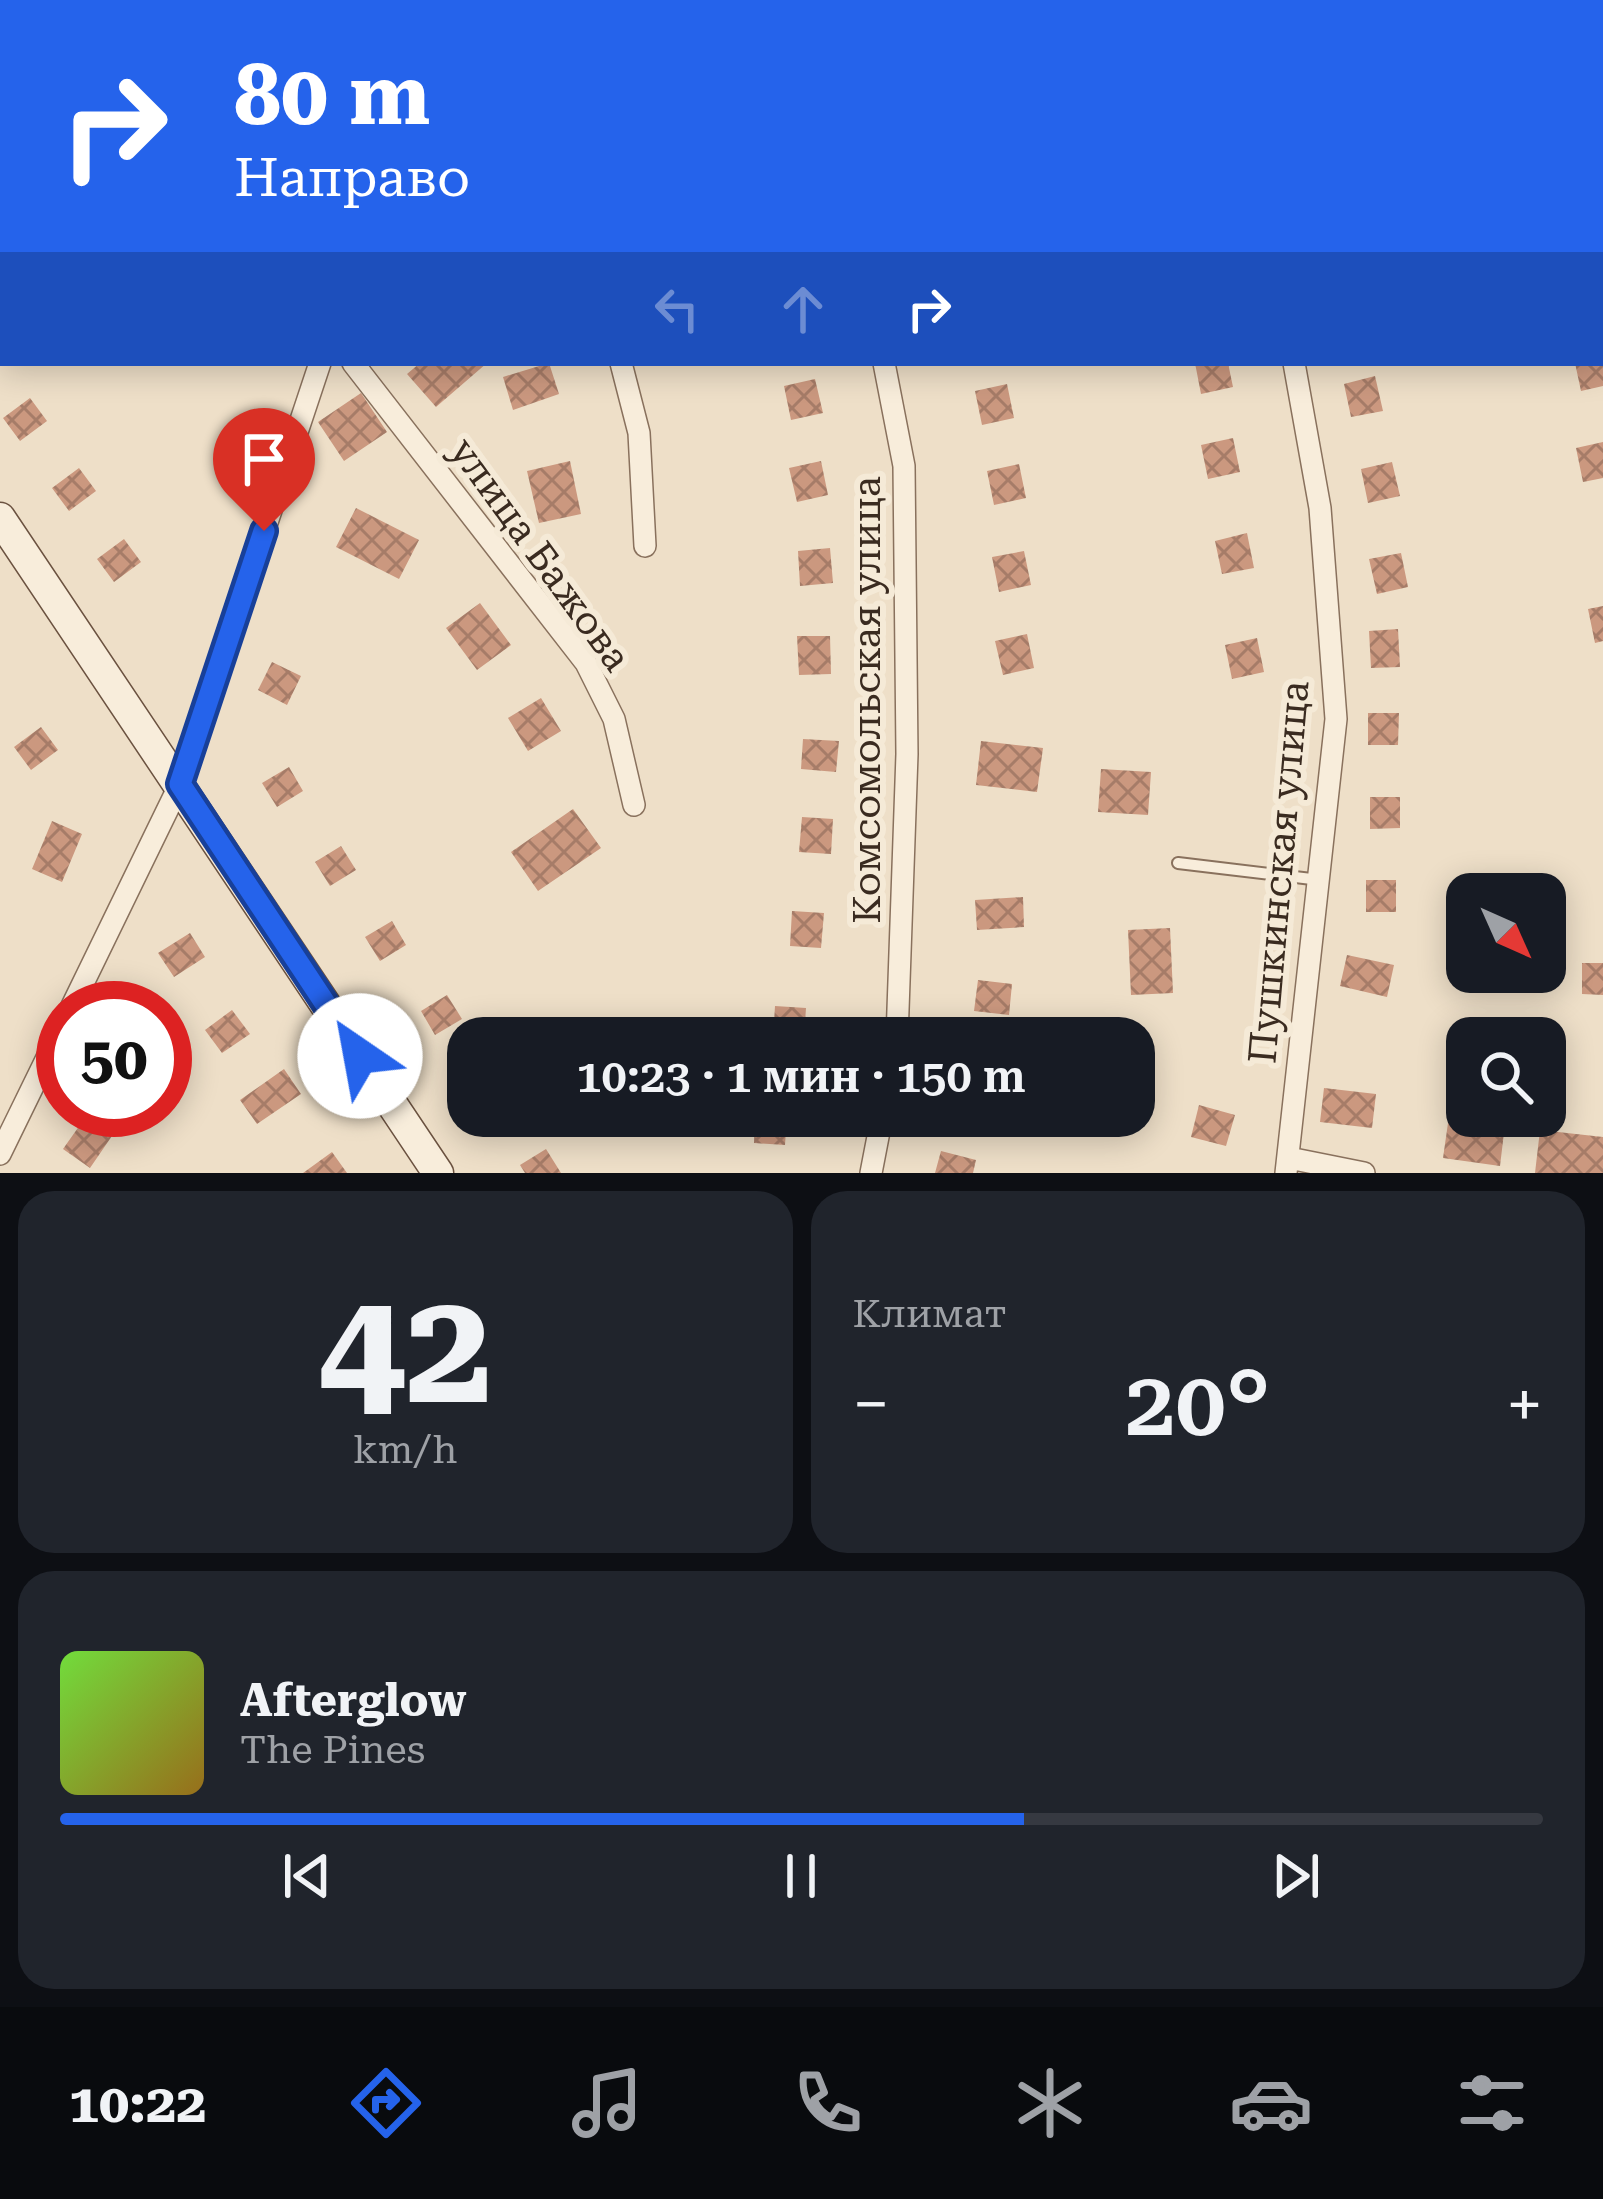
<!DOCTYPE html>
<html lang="ru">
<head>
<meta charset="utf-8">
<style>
  body { margin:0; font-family:"Roboto Serif",serif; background:#20242c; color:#f1f3f6; height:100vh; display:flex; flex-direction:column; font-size:45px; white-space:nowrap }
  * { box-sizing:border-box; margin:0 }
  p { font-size:39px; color:#9ea1a6 }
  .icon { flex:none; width:66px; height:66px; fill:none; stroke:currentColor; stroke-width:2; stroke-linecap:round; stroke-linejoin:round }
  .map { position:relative; height:1173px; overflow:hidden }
  .drawer { display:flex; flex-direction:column; gap:18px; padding:18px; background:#0d0f14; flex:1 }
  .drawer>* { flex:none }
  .guide { position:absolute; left:0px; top:0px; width:1605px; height:366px; box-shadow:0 6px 30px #0003; background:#2563eb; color:#fff; overflow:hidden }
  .needle { width:78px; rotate:135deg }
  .buttons { position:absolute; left:1446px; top:873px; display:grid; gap:24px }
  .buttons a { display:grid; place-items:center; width:120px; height:120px; border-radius:24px; background:#171b24; box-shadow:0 6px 30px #0003; font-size:60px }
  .speed { position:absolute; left:36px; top:981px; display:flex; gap:24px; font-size:60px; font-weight:700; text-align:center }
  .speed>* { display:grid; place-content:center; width:156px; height:156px; border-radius:50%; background:#171b24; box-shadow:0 6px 30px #0003; line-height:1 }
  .speed .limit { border:18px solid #d22; background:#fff; color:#111 }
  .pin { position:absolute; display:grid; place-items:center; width:102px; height:102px; color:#fff; margin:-123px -51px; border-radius:50% 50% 50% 0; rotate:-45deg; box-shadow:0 0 12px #0007 }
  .pin .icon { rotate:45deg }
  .me { position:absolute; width:132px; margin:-66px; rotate:327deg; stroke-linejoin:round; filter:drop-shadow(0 0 9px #0008) }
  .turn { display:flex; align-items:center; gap:42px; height:252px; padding:0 36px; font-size:54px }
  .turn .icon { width:156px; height:156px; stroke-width:2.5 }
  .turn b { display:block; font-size:84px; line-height:102px }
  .lanes { display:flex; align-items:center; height:114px; padding:0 36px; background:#0003; justify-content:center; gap:60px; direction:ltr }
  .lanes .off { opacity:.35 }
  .big { font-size:90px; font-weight:600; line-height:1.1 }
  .drawer .widget { flex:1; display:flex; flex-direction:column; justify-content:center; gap:18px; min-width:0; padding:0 42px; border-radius:36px; background:#20242c }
  .drawer .dial { align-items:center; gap:0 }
  .dial b { font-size:156px; line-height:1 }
  .song { display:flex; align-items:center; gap:36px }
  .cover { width:144px; height:144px; border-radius:18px; background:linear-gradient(135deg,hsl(100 70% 55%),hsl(40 70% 35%)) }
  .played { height:12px; border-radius:6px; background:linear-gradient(90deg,#2563eb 65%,#363941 65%) }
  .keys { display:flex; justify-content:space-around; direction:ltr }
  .heat { display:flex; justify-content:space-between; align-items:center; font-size:66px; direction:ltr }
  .drawer .tiles { flex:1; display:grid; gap:18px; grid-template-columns:1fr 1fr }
  .widget:last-child { grid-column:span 2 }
  .trip { position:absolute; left:447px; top:1017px; width:708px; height:120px; border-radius:36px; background:#171b24; box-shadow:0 6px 30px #0003; font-weight:600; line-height:120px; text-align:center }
  .tab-bar { display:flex; height:192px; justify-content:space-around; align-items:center; background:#090b0e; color:#9ea1a6 }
  .tab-bar .icon { width:84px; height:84px }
  .tab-bar .active { color:#2563eb }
  .tab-bar b { font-size:54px; color:#f1f3f6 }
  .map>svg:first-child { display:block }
  .building { fill:url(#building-cross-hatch) }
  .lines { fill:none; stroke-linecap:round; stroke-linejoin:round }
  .service-casing { stroke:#89715d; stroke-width:14 }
  .minor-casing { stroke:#89715d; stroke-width:24 }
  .secondary-casing { stroke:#6b5240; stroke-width:33 }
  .service { stroke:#f8eddb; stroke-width:10 }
  .minor { stroke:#f8eddb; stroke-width:21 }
  .secondary { stroke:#f8eddb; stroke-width:30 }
  .route-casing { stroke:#184099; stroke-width:30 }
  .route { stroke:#2563eb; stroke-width:21 }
  .labels { text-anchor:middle; stroke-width:12; stroke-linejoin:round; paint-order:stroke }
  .street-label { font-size:39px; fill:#3a2b20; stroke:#f5ead7 }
</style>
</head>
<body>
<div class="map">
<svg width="1603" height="1173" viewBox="0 0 1603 1173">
  <defs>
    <pattern id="building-cross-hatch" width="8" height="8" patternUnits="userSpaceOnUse" patternTransform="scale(3)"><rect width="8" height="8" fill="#cb987f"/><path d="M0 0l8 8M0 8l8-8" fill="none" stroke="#a67c68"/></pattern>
  </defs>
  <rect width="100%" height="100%" fill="#eedfc8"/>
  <!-- building -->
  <path class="building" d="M 420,363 L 487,363 L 436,407 L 407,374 Z
    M 549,363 L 559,394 L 513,410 L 503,377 Z
    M 1195,363 L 1228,363 L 1233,387 L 1201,394 Z
    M 1575,363 L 1603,363 L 1603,386 L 1581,391 Z
    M 1375,376 L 1383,411 L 1351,417 L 1344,384 Z
    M 815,379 L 823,413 L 791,420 L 784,386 Z
    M 1007,384 L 1014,418 L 982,425 L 975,391 Z
    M 361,393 L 387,432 L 344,461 L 318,422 Z
    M 30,398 L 47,421 L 20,441 L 3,418 Z
    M 1233,438 L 1240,472 L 1208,479 L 1201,445 Z
    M 1603,442 L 1603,478 L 1583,482 L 1576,448 Z
    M 570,461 L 581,514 L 539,523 L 527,471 Z
    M 821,461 L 828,495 L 797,502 L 789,468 Z
    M 1392,462 L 1400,496 L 1368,503 L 1361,469 Z
    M 1019,464 L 1026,498 L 994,505 L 987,471 Z
    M 79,468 L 96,491 L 69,511 L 52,488 Z
    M 356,508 L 419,540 L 399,579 L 336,547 Z
    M 1247,533 L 1254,568 L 1222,574 L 1215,541 Z
    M 124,539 L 141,562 L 114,582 L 97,559 Z
    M 830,548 L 833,583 L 800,586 L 798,551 Z
    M 1024,551 L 1031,585 L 999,592 L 992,557 Z
    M 1401,553 L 1408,587 L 1377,594 L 1369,559 Z
    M 480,603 L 511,645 L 477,670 L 446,628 Z
    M 1603,606 L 1603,641 L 1595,643 L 1588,609 Z
    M 1398,629 L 1400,667 L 1371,668 L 1369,631 Z
    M 1027,634 L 1034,668 L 1003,675 L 995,641 Z
    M 797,636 L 830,636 L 831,674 L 799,675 Z
    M 1257,638 L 1264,672 L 1232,679 L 1225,645 Z
    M 272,662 L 301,676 L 287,705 L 258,690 Z
    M 541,698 L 561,731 L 528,751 L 508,718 Z
    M 1368,713 L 1399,713 L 1398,745 L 1368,745 Z
    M 41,727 L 58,750 L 31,770 L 14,747 Z
    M 803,739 L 839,741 L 836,772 L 801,769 Z
    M 981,741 L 1043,748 L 1037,792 L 976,785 Z
    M 289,767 L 303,791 L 277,807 L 262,783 Z
    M 1101,769 L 1151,772 L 1148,815 L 1098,812 Z
    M 1370,797 L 1400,797 L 1400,828 L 1370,829 Z
    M 573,809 L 601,848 L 538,891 L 511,852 Z
    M 802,817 L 833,819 L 831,854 L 799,852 Z
    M 52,821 L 82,834 L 62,882 L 32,869 Z
    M 341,846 L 356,870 L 330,886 L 315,862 Z
    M 1366,880 L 1396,880 L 1396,912 L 1366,912 Z
    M 1023,897 L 1024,927 L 977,930 L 975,900 Z
    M 792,911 L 824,913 L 821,948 L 790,946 Z
    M 392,921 L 406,945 L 380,961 L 365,937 Z
    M 1170,928 L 1173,993 L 1131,995 L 1128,930 Z
    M 190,933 L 205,957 L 174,977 L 158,953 Z
    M 1347,955 L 1394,965 L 1387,997 L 1340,986 Z
    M 1582,963 L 1603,963 L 1603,995 L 1582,994 Z
    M 978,980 L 1012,984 L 1009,1015 L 974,1011 Z
    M 447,995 L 462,1019 L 435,1035 L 421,1011 Z
    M 775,1006 L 806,1008 L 804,1038 L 773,1038 Z
    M 232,1010 L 250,1034 L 222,1053 L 205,1030 Z
    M 284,1069 L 301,1094 L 257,1124 L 240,1100 Z
    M 1324,1088 L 1376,1094 L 1372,1128 L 1320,1122 Z
    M 1199,1105 L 1235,1115 L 1226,1146 L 1191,1137 Z
    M 1450,1109 L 1467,1111 L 1467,1116 L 1506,1116 L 1500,1166 L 1443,1158 Z
    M 87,1115 L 114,1133 L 90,1168 L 63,1149 Z
    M 755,1116 L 787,1116 L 785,1145 L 754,1143 Z
    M 1540,1130 L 1603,1137 L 1603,1173 L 1535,1173 Z
    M 546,1149 L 561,1173 L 525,1173 L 520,1165 Z
    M 941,1151 L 976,1160 L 973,1173 L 935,1173 Z
    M 332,1152 L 347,1173 L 303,1173 Z"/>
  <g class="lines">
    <defs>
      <path id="service" d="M 1178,863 L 1320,880"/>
      <path id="minor" d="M 102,0 L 104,3
        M 548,0 L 548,3
        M 789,0 L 790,3
        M 1221,0 L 1222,3
        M 1602,28 L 1603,28
        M 353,363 L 586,663 L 614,719 L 634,805
        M 621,363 L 639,433 L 645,546
        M 884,363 L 904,466 L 907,754 L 897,1038
        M 71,1008 L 180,784 L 320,363
        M 0,1154 L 63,1025
        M 1289,1158 L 1364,1173
        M 871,1173 L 882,1116
        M 1286,1173 L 1336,719 L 1320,508 L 1294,363"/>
      <path id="secondary" d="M 0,518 L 438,1173"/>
    </defs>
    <!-- service casing -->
    <use href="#service" class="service-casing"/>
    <!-- minor casing -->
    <use href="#minor" class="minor-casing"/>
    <!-- secondary casing -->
    <use href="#secondary" class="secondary-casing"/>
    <!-- service -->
    <use href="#service" class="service"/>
    <!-- minor -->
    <use href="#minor" class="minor"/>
    <!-- secondary -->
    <use href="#secondary" class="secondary"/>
  </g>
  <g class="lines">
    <defs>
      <path id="route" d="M 264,531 L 180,784 L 360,1056"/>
    </defs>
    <!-- route casing -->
    <use href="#route" class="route-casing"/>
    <!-- route -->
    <use href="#route" class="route"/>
  </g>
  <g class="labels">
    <!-- street labels -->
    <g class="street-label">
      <text transform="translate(541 554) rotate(54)" y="14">улица Бажова</text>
      <text transform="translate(866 700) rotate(-90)" y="14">Комсомольская улица</text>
      <text transform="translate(1278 872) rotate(-85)" y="14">Пушкинская улица</text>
    </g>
  </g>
</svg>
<div class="buttons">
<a><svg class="needle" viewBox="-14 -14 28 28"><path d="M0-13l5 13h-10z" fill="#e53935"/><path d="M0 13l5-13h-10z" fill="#9ea1a6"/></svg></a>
<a><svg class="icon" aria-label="search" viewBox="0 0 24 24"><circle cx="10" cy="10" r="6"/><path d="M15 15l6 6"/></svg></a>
</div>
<div class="speed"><div class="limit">50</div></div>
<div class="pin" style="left:264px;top:531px;background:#d93025"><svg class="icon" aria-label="arrive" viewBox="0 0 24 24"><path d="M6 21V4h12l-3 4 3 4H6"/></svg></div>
<svg class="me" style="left:360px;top:1056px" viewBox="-20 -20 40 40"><circle r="19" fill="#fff"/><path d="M0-13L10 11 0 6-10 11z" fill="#2563eb"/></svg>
<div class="trip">10:23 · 1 мин · 150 m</div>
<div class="guide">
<div class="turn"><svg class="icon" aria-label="right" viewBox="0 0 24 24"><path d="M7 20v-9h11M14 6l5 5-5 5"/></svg><div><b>80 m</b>Направо</div></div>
<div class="lanes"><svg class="icon off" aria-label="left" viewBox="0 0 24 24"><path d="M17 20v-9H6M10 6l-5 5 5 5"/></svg><svg class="icon off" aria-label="ahead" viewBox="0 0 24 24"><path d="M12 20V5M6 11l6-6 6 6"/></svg><svg class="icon" aria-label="right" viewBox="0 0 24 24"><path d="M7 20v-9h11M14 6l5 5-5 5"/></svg></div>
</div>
</div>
<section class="drawer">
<div class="tiles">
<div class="widget dial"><b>42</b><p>km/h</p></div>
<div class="widget"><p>Климат</p>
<div class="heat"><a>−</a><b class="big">20°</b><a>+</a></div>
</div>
<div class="widget">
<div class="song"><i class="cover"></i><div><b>Afterglow</b><p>The Pines</p></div></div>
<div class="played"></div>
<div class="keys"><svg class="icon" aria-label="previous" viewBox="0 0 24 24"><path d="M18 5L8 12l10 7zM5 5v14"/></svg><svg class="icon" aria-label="pause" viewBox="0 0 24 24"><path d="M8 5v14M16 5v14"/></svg><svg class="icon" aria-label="next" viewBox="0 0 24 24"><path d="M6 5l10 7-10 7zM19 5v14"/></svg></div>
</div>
</div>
</section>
<nav class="tab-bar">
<b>10:22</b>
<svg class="icon active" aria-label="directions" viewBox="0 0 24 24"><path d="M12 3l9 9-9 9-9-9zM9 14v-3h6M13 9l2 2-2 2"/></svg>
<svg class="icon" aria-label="music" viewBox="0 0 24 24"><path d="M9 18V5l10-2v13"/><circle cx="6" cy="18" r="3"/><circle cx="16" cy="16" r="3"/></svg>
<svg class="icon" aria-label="phone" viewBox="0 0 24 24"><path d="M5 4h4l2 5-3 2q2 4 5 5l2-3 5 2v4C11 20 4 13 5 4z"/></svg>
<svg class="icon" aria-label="climate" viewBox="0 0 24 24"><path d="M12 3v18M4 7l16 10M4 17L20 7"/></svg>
<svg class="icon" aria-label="car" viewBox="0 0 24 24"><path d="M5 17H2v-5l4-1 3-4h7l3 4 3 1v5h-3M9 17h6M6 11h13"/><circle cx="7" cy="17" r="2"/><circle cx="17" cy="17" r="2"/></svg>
<svg class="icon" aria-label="filters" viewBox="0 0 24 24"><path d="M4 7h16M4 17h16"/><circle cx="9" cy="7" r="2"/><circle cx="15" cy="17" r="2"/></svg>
</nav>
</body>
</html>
